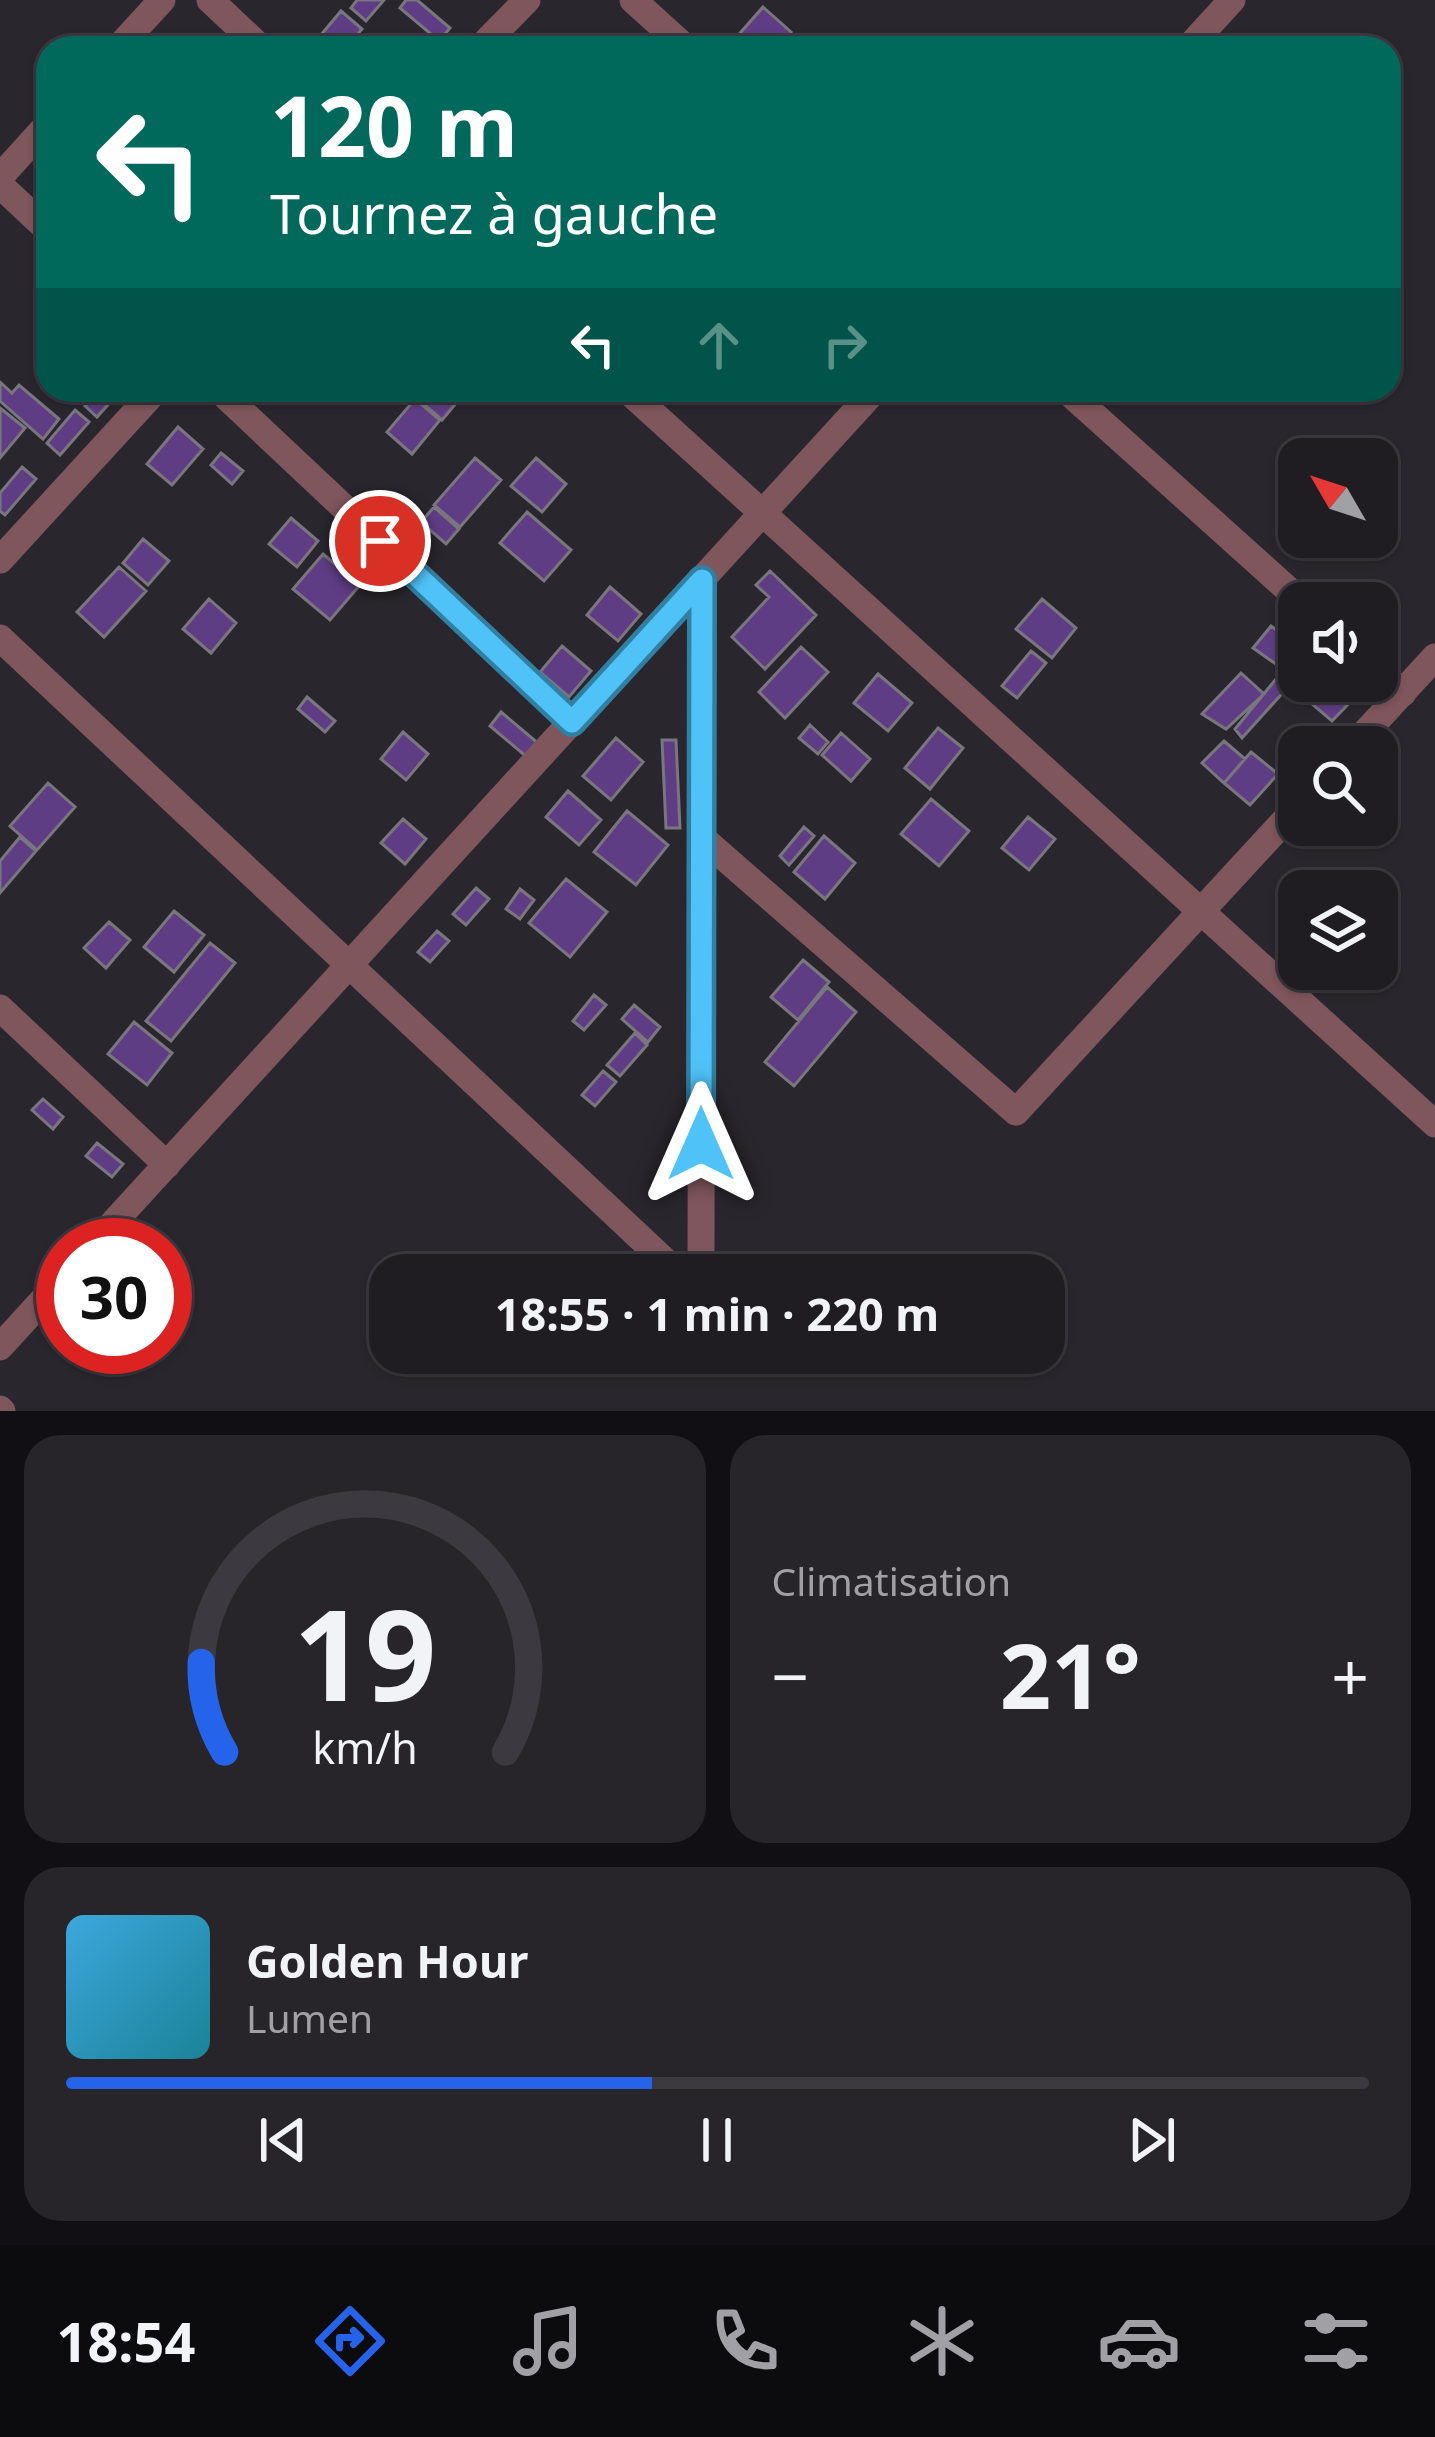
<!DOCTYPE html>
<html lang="fr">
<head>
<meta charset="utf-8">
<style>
  body { margin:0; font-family:"Noto Sans",sans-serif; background:#27252a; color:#f1f3f6; height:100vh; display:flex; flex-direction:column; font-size:45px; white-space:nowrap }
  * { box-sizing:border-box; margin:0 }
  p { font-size:39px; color:#a1a1a5 }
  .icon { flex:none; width:66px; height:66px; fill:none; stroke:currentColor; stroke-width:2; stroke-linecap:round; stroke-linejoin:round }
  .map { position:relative; height:1411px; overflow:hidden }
  .sheet { display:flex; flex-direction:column; gap:24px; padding:24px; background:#110f13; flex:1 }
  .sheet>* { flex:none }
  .top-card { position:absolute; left:36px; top:36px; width:1365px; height:366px; border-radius:36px; box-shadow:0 3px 9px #0004,0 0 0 3px #3c3a40; background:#00695c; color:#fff; overflow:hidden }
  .needle { width:78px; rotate:309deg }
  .buttons { position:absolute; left:1278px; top:438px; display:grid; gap:24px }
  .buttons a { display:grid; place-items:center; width:120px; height:120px; border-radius:24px; background:#1f1c22; box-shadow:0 3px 9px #0004,0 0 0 3px #3c3a40; font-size:60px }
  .speed { position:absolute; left:36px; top:1218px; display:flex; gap:24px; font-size:60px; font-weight:700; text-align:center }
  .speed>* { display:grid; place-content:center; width:156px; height:156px; border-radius:50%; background:#1f1c22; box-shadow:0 3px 9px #0004,0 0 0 3px #3c3a40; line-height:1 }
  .speed .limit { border:18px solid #d22; background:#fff; color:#111 }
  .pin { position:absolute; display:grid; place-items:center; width:102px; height:102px; color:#fff; margin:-51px; border:6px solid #fff; border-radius:50%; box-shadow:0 3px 12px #0007 }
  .me { position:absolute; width:132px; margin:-66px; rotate:0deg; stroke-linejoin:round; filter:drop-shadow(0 0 9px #0008) }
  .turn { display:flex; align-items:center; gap:42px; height:252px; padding:0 36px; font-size:54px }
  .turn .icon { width:156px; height:156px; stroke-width:2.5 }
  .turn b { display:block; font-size:84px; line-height:102px }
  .lanes { display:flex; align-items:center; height:114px; padding:0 36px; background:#0003; justify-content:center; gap:60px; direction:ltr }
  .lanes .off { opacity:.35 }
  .big { font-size:90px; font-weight:700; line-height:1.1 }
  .sheet .card { flex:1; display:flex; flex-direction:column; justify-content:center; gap:18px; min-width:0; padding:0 42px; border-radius:36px; background:#27252a }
  .sheet .dial { align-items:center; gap:0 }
  .dial svg { height:312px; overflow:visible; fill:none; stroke:#3c3a40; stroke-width:7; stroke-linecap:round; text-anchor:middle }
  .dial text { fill:#f1f3f6; stroke:none }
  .song { display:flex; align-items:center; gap:36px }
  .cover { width:144px; height:144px; border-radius:18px; background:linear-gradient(135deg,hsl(200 70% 55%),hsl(190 70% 35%)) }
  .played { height:12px; border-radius:6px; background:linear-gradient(90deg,#2563eb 45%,#3c3a40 45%) }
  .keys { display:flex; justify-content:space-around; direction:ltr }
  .heat { display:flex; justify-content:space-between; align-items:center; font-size:66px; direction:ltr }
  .sheet .tiles { flex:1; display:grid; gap:24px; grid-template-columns:1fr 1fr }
  .card:last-child { grid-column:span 2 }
  .trip { position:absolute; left:369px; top:1254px; width:696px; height:120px; border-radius:36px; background:#1f1c22; box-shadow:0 3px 9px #0004,0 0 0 3px #3c3a40; font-weight:700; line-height:120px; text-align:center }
  .menu { display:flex; height:192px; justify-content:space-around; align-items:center; background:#0c0b0e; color:#a1a1a5 }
  .menu .icon { width:84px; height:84px }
  .menu .active { color:#2563eb }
  .menu b { font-size:54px; color:#f1f3f6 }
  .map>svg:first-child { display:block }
  .building { fill:#5f3d85; stroke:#79767e; stroke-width:3 }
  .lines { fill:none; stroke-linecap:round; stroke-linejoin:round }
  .street { stroke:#7e565c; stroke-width:27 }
  .route-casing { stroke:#337fa1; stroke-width:30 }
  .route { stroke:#4fc3f7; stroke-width:21 }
</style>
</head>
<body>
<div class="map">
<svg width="1435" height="1411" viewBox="0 0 1435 1411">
  <rect width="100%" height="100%" fill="#29262d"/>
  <!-- building -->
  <path class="building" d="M 357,0 L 384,0 L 366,21 L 351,8 Z
    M 406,0 L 417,0 L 450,28 L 439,41 L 400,8 Z
    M 763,7 L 791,32 L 776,48 L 727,48 Z
    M 341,11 L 362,29 L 346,48 L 310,48 Z
    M 0,382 L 12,393 L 19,385 L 59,419 L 43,439 L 0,401 Z
    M 100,390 L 121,390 L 97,417 L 85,406 Z
    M 425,390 L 435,396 L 440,390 L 467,390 L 442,420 L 418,399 Z
    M 415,399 L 440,420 L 412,454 L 387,432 Z
    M 0,408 L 25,428 L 0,458 Z
    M 75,410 L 89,422 L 60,455 L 47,443 Z
    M 178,427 L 203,449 L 172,485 L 147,464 Z
    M 221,453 L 243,471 L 232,484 L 211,465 Z
    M 475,458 L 501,480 L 460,527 L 434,505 Z
    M 536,458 L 566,484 L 542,512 L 511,486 Z
    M 22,467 L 36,479 L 5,515 L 0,511 L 0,493 Z
    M 434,507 L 459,529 L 446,544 L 421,522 Z
    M 527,512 L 571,550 L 544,581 L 500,543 Z
    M 291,518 L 318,541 L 297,567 L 269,544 Z
    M 143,539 L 169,561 L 148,585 L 123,563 Z
    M 323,554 L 360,585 L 330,620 L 293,589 Z
    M 119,567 L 146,591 L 104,637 L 77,612 Z
    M 770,571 L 816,615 L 765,669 L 732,637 L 769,597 L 756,585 Z
    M 610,587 L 641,614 L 618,641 L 587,615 Z
    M 209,599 L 236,623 L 211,653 L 183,629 Z
    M 1042,599 L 1076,628 L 1052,658 L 1016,629 Z
    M 1271,626 L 1299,646 L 1283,669 L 1253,648 Z
    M 562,646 L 591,671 L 569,697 L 540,672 Z
    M 801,647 L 828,672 L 785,718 L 759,692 Z
    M 1031,651 L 1046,663 L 1017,698 L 1002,686 Z
    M 1299,651 L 1299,675 L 1242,738 L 1235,729 Z
    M 1241,673 L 1264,694 L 1226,729 L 1202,714 Z
    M 878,674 L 912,703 L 888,731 L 854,703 Z
    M 1299,676 L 1299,681 L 1341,681 L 1357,695 L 1332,721 L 1291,686 Z
    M 307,697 L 335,721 L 325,732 L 298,709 Z
    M 501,712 L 539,744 L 528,758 L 490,726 Z
    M 810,725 L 828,742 L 818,754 L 799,738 Z
    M 938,728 L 963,748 L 930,789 L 905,768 Z
    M 403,732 L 428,754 L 406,780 L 381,759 Z
    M 841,733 L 870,759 L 851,781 L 822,755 Z
    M 616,738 L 643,762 L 611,800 L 583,776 Z
    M 662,740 L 676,740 L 680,828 L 666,828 Z
    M 1224,741 L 1245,759 L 1224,783 L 1202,763 Z
    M 1251,752 L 1278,774 L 1250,805 L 1224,783 Z
    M 48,783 L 75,807 L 37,850 L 10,826 Z
    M 568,791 L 601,820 L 579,845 L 546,817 Z
    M 931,799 L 969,831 L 939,866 L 901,834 Z
    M 627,811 L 668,845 L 636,885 L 594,852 Z
    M 1028,817 L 1055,839 L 1029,870 L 1002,848 Z
    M 403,819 L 426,839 L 405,864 L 381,843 Z
    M 804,827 L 814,836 L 789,865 L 780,856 Z
    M 824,836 L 855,863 L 825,899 L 794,872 Z
    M 20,837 L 36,851 L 0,893 L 0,861 Z
    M 566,879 L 607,912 L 570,957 L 529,923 Z
    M 476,888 L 489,899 L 466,925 L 453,914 Z
    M 520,889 L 534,900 L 520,919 L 506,909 Z
    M 174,911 L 204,935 L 174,972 L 144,947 Z
    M 109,922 L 130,940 L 106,968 L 84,948 Z
    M 437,931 L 449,941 L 430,962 L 418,952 Z
    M 210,943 L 235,963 L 171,1041 L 146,1021 Z
    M 803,960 L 829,982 L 798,1020 L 771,997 Z
    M 827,987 L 856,1012 L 794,1086 L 765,1062 Z
    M 594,995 L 606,1005 L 584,1030 L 573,1021 Z
    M 634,1005 L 660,1027 L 648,1042 L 622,1019 Z
    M 134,1022 L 172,1053 L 147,1085 L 108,1054 Z
    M 635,1033 L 647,1045 L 620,1076 L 607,1065 Z
    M 603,1071 L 616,1082 L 595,1106 L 582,1095 Z
    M 43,1099 L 63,1117 L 53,1129 L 32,1110 Z
    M 97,1143 L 123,1164 L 112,1177 L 86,1156 Z"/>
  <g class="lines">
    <!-- street -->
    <path class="street" d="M 210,0 L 261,48
      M 633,0 L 686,48
      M 118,48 L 162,0
      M 480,48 L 527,0
      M 1188,48 L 1232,0
      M 0,177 L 48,124
      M 0,185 L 48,230
      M 219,390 L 572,722
      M 627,390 L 1435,1124
      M 1066,390 L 1303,603
      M 0,560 L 156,390
      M 0,638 L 680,1275
      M 1377,669 L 1403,693
      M 1352,747 L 1435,657
      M 702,838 L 1016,1112 L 1299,805
      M 0,1008 L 167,1165
      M 93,1245 L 875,390
      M 701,1275 L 702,580
      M 0,1347 L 63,1278
      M 0,1409 L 2,1411"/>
  </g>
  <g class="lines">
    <defs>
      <path id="route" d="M 380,541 L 572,722 L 702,580 L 701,1144"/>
    </defs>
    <!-- route casing -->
    <use href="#route" class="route-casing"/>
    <!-- route -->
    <use href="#route" class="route"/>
  </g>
</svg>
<div class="buttons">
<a><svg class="needle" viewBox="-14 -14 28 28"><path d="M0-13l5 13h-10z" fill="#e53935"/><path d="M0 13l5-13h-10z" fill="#a1a1a5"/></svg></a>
<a><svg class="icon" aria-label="sound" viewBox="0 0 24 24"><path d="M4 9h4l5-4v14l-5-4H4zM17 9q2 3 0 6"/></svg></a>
<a><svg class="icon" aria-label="search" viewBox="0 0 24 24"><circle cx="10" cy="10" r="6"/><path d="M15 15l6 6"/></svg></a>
<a><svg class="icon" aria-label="layers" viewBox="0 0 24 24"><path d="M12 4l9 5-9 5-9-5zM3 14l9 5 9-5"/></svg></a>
</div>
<div class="speed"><div class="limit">30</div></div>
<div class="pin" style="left:380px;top:541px;background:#d93025"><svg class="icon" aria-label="arrive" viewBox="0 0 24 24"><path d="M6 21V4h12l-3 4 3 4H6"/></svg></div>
<svg class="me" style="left:701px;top:1144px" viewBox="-20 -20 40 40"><path d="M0-17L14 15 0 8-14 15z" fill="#4fc3f7" stroke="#fff" stroke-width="4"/></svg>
<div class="trip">18:55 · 1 min · 220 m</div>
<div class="top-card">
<div class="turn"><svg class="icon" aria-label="left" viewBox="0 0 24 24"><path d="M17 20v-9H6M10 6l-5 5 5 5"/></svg><div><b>120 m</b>Tournez à gauche</div></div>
<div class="lanes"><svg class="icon" aria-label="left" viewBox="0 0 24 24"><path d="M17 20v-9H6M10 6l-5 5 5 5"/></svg><svg class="icon off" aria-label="ahead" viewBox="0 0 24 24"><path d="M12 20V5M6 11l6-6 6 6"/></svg><svg class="icon off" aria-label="right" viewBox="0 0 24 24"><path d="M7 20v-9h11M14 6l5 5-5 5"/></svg></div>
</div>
</div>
<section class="sheet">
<div class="tiles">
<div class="card dial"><svg viewBox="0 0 100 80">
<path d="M14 69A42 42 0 1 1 86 69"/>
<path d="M14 69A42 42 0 0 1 8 46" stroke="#2563eb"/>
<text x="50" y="56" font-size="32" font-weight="700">19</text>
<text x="50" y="72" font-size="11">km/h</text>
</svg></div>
<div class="card"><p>Climatisation</p>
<div class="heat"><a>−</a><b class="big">21°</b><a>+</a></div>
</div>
<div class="card">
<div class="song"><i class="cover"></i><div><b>Golden Hour</b><p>Lumen</p></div></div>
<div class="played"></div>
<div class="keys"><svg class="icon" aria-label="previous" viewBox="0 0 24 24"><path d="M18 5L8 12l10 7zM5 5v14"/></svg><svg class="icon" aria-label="pause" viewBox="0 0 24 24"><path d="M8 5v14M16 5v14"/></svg><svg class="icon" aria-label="next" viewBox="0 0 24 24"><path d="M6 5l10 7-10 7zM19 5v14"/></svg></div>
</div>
</div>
</section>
<nav class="menu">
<b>18:54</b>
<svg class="icon active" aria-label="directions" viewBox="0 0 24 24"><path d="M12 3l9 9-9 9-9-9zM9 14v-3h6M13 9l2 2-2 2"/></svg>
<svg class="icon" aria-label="music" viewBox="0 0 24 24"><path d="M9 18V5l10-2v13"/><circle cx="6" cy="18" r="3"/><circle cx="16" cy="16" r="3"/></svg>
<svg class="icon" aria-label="phone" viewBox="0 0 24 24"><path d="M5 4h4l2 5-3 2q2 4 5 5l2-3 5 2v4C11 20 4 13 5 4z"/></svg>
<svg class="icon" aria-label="climate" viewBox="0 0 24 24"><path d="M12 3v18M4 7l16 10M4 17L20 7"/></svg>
<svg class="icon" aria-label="car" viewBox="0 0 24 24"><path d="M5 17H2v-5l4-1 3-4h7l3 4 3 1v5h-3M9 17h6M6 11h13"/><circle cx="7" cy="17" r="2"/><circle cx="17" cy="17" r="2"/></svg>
<svg class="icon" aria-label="filters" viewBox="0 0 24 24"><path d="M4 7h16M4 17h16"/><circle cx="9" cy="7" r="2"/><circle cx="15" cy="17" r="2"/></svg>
</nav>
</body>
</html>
